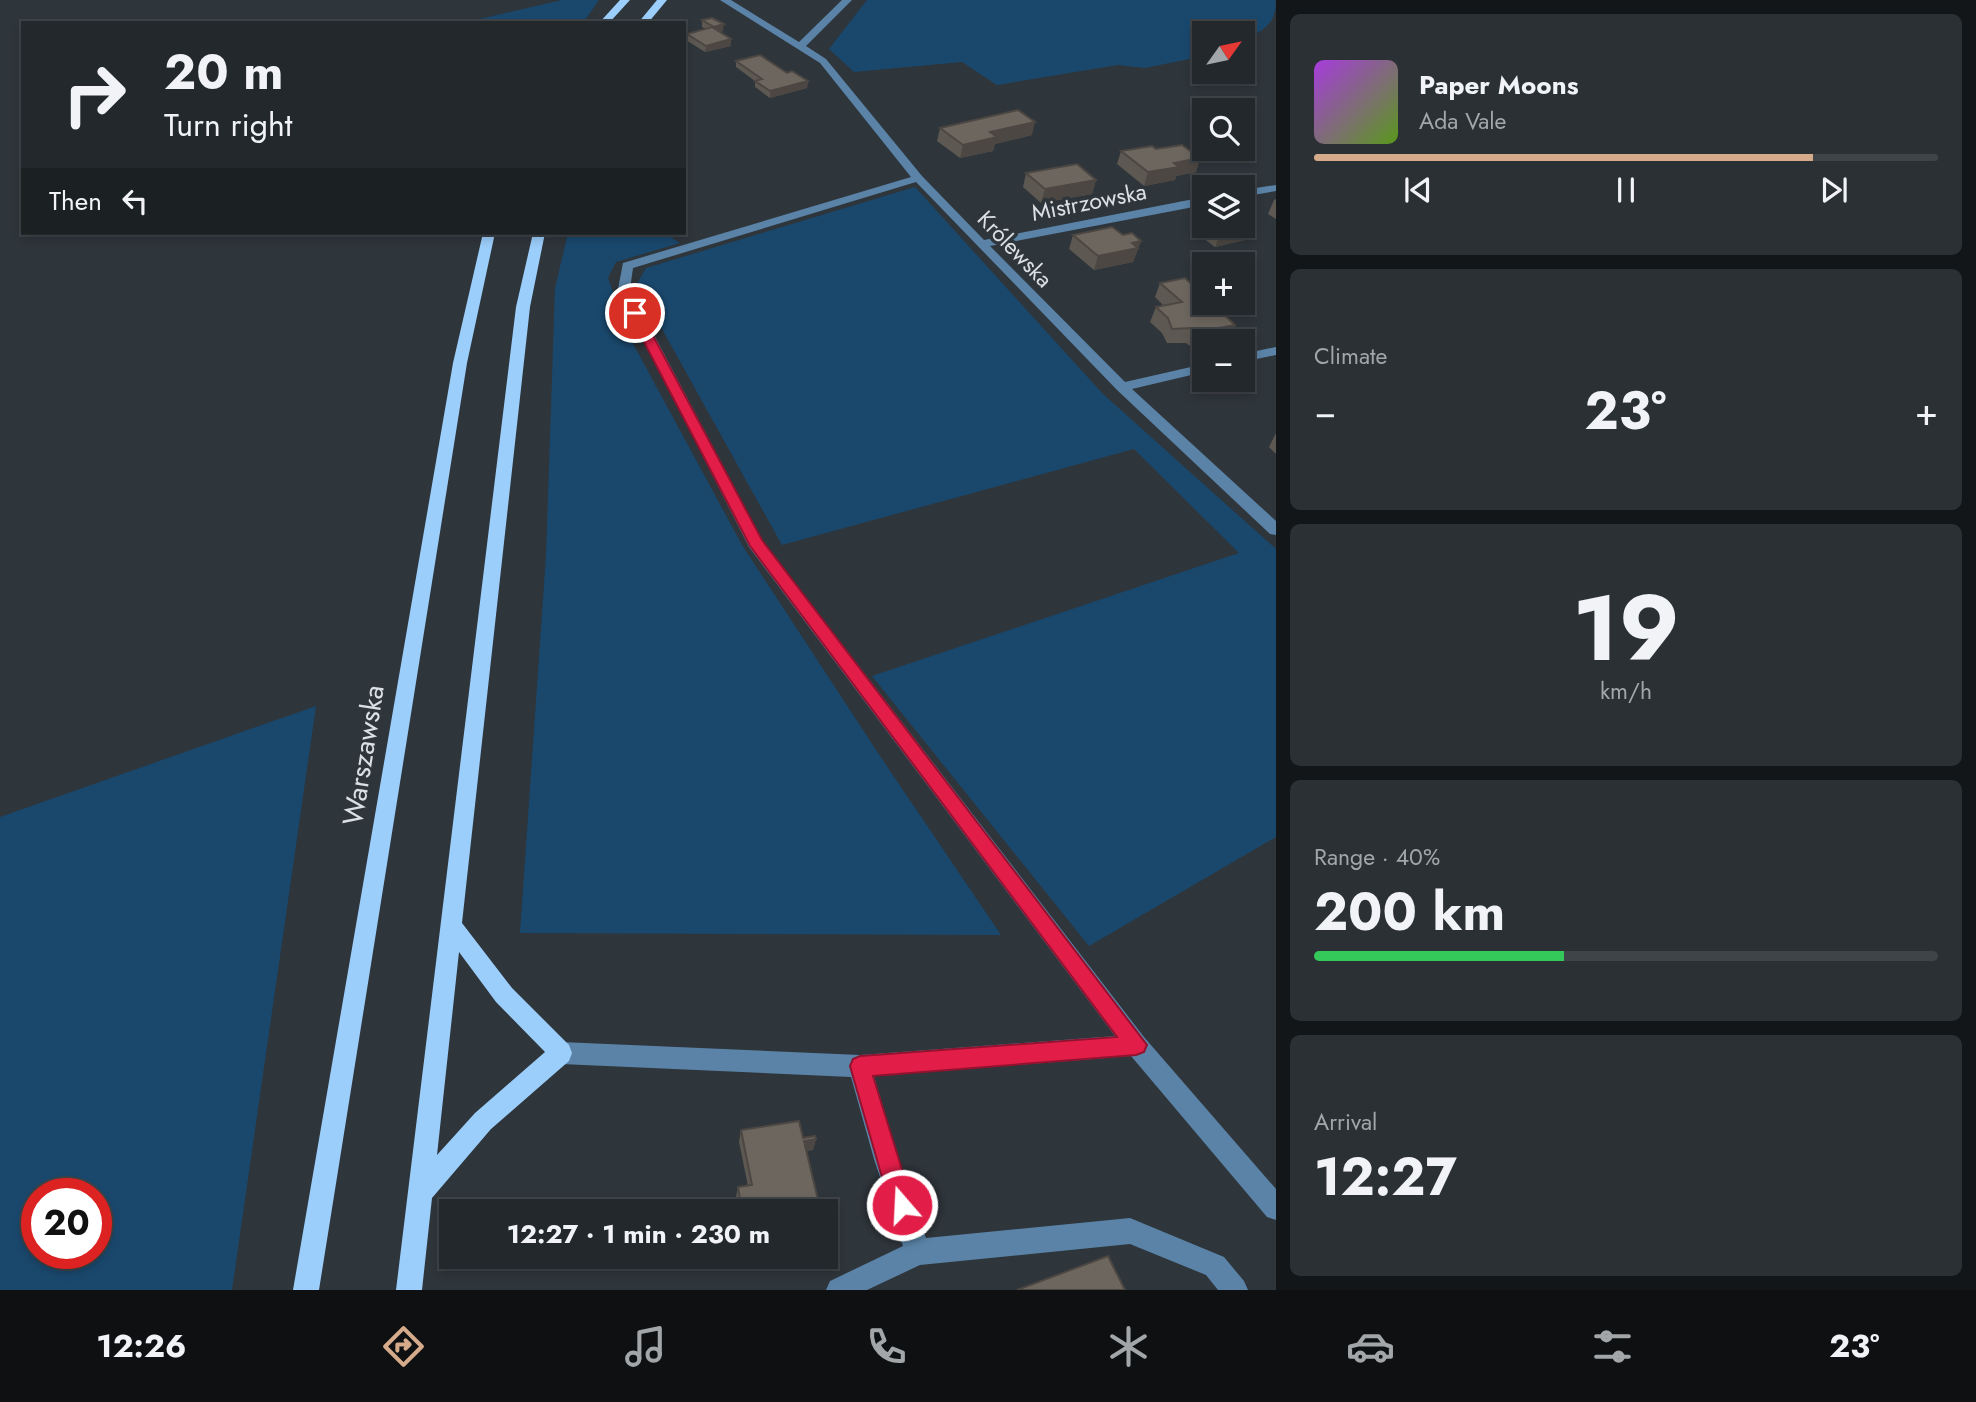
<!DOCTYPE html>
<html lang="en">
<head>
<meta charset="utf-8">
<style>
  body { margin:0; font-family:Jost,sans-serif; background:#2a3034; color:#f1f3f6; height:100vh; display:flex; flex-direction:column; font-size:26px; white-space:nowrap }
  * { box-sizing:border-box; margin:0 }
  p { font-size:23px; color:#a2a6a9 }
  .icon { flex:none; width:38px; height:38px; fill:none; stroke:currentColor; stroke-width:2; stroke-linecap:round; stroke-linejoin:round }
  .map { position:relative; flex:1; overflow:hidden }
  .drawer { display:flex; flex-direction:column; gap:14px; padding:14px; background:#131618; width:700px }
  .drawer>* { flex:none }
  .guide { position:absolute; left:21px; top:21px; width:665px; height:214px; border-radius:0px; box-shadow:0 4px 10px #0003,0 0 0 2px #3f4448; background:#22282c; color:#f1f3f6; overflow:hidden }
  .needle { width:46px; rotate:57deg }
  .buttons { position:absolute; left:1192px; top:21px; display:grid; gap:14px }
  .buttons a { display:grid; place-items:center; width:63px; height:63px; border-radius:0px; background:#22282c; box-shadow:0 4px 10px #0003,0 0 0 2px #3f4448; font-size:35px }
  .speed { position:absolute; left:21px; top:1178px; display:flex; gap:14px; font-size:35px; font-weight:700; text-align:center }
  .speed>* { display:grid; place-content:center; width:91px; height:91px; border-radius:50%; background:#22282c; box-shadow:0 4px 10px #0003,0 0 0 2px #3f4448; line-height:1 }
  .speed .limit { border:10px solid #d22; background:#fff; color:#111 }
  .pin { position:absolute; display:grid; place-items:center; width:60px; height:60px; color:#fff; margin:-30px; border:4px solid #fff; border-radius:50%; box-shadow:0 2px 7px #0007 }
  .me { position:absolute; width:77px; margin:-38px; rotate:341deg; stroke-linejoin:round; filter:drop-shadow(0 0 5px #0008) }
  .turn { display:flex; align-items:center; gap:24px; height:147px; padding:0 28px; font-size:32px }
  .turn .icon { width:91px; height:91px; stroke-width:2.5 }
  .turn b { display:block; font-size:49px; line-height:60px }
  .then { display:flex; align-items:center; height:66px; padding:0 28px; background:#0003; gap:14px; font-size:26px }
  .big { font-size:52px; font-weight:700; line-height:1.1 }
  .drawer .widget { flex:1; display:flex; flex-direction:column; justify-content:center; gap:10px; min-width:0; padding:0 24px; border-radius:10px; background:#2a3034 }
  .drawer .dial { align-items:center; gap:0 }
  .dial b { font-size:91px; line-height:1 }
  .song { display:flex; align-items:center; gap:21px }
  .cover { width:84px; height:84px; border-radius:10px; background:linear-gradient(135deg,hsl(280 70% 55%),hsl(90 70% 35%)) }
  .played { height:7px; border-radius:4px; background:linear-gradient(90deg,#d6ab8b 80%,#3f4448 80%) }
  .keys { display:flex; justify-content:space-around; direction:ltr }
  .heat { display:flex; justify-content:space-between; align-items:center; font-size:38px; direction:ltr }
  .charge { height:10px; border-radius:5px; background:linear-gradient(90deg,#34c759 40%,#3f4448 0) }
  .trip { position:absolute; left:439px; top:1199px; width:399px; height:70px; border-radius:0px; background:#22282c; box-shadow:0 4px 10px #0003,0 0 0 2px #3f4448; font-weight:700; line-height:70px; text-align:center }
  .tab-bar { display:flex; height:112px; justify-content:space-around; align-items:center; background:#0e1012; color:#a2a6a9 }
  .tab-bar .icon { width:49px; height:49px }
  .tab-bar .selected { color:#d6ab8b }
  .tab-bar b { font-size:32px; color:#f1f3f6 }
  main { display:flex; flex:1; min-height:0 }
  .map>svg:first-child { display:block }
  .green { fill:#1a486d; fill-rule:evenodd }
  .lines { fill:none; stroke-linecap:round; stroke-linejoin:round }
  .minor { fill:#5a83a7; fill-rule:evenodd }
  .major { fill:#9ccefb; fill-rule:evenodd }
  .wall { fill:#5d5851 }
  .shaded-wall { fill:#4c4742 }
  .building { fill:#6c665e; stroke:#4c4742; stroke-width:2 }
  .route { fill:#e11d48; stroke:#92132f; stroke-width:2 }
  .labels { text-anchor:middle; stroke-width:7; stroke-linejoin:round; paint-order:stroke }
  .far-street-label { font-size:23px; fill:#dbe0e4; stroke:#2e353b }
  .street-label { font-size:28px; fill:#dbe0e4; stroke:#2e353b }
</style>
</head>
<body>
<main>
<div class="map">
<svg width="1276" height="1290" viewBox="0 0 1276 1290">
  <rect width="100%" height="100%" fill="#2e353b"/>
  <!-- green -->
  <path class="green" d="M 562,0 L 599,0 L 583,23 L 462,23 Z
    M 867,0 L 1276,0 C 1276,25 1263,31 1243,40 L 1242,33 L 1204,33 L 1204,56 L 1145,68 L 1118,65 L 997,85 L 962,62 L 854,72 L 829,49 Z
    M 915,187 L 1103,394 L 1276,549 L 1276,837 L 1089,946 L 872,676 L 1239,553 L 1134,449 L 782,545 L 637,284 L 646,268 Z
    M 568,233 L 664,233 L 680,243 L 616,262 L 608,278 L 630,338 L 742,545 L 880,756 L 1001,935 L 520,933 L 546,556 L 555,288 Z
    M 316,706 L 232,1290 L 0,1290 L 0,817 ZM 37,1194 L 96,1194 L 96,1253 L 37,1253 Z"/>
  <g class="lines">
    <!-- minor -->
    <path class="minor" d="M 720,0 L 731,0 L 799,42 L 842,0 L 852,0 L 806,46 L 826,59 L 922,176 L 984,240 L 1204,197 L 1204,205 L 990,246 L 1125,382 L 1204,364 L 1204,372 L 1132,389 L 1276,521 L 1276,535 L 1270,534 L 1117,390 L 916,182 L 633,268 L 630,289 L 762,540 L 1144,1037 L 1276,1189 L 1276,1220 L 1267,1217 L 1131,1056 L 874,1076 L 898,1159 L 926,1238 L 1130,1218 L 1224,1257 L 1244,1281 L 1248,1290 L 1218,1290 L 1206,1275 L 1130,1244 L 920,1265 L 867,1290 L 826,1290 L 830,1281 L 903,1246 L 874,1159 L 851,1077 L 561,1064 L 553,1061 L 550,1053 L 553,1045 L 561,1042 L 860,1055 L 1115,1036 L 749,547 L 618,289 L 623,263 L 911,177 L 820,63 Z
      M 1276,185 L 1276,191 L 1242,197 L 1242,190 Z
      M 1276,347 L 1276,355 L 1242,362 L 1242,354 Z"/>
    <!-- major -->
    <path class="major" d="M 620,0 L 630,0 L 609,23 L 599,23 Z
      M 657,0 L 667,0 L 648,23 L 638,23 Z
      M 483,233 L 495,233 L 467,363 L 319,1290 L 293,1290 L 453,363 Z
      M 533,233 L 545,233 L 530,307 L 462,923 L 512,988 L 569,1045 L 572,1053 L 569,1061 L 491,1129 L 432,1198 L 422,1290 L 396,1290 L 516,307 ZM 459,952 L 496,1002 L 545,1052 L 475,1113 L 437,1155 Z"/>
  </g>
  <!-- wall -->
  <path class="wall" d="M 702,20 L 723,31 L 720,32 L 731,46 L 705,52 L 686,40 L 687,34 L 706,29 L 702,27 Z
    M 736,61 L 787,73 L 808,81 L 807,88 L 770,98 L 755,87 L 755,81 L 736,67 Z
    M 940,128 L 1032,135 L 995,144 L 993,151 L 960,158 L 937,141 Z
    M 1156,149 L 1200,158 L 1196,172 L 1176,176 L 1175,180 L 1144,186 L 1117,164 L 1121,151 Z
    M 1026,173 L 1096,180 L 1092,194 L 1041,203 L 1023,187 Z
    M 1276,199 L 1276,219 L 1268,214 L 1274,200 Z
    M 1193,221 L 1249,239 L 1215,247 L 1190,228 Z
    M 1073,235 L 1123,235 L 1141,241 L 1133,262 L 1094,270 L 1069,249 Z
    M 1160,283 L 1235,325 L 1229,339 L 1204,341 L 1195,350 L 1186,343 L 1167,343 L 1162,333 L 1150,322 L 1156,307 L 1164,306 L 1155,297 Z
    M 1276,433 L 1276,454 L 1269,447 Z
    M 741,1130 L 816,1139 L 813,1150 L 806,1151 L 818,1200 L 826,1203 L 823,1211 L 739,1211 L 736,1197 L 738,1187 L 748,1186 L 739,1142 Z"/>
  <!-- shaded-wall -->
  <path class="shaded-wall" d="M 724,24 L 723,31 L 714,34 L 714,27 Z
    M 731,39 L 731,46 L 705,52 L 706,46 Z
    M 808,81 L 807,88 L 770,98 L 770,91 Z
    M 1035,122 L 1032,135 L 995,144 L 993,151 L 960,158 L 963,145 L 990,132 Z
    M 1200,158 L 1196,172 L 1176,176 L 1175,180 L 1144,186 L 1148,172 L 1174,163 Z
    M 1096,180 L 1092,194 L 1041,203 L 1045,189 Z
    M 1252,232 L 1249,239 L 1215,247 L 1218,239 Z
    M 1141,241 L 1133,262 L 1094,270 L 1098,256 L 1132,243 Z
    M 1235,325 L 1229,339 L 1220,341 L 1204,341 L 1204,348 L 1195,350 L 1201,336 L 1219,328 Z
    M 816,1139 L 813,1150 L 801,1152 L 804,1141 Z"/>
  <!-- building -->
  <path class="building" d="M 712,18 L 724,24 L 714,27 L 702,20 Z
    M 712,27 L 731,39 L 706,46 L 687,34 Z
    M 760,55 L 787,73 L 792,71 L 808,81 L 770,91 L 755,81 L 762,79 L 736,61 Z
    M 1018,110 L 1035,122 L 990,132 L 997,137 L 963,145 L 940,128 Z
    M 1182,145 L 1200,158 L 1174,163 L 1179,167 L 1148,172 L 1121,151 L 1152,146 L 1156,149 Z
    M 1077,164 L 1096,180 L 1045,189 L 1026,173 Z
    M 1204,218 L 1204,226 L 1242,225 L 1252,232 L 1218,239 L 1193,221 Z
    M 1112,227 L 1123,235 L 1132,233 L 1141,241 L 1132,243 L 1138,248 L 1098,256 L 1073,235 Z
    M 1185,278 L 1204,296 L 1204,303 L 1212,303 L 1235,325 L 1219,328 L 1222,331 L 1201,336 L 1192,328 L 1172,329 L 1168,318 L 1156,307 L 1182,302 L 1160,283 Z
    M 799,1121 L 803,1138 L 815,1136 L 816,1139 L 804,1141 L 818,1200 L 826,1199 L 826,1203 L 819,1204 L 820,1210 L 815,1211 L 742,1211 L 738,1187 L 752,1185 L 741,1130 Z
    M 1108,1256 L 1125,1290 L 1017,1290 Z"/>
  <!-- route -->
  <path class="route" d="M 635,309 L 641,313 L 762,540 L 1147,1045 L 1144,1052 L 1136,1055 L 873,1076 L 913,1205 L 910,1213 L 902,1217 L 894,1213 L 890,1205 L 850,1066 L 853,1059 L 860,1056 L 1117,1037 L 750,546 L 629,313 Z"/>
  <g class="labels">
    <!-- far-street labels -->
    <g class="far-street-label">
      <text transform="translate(1089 202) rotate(-11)" y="8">Mistrzowska</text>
      <text transform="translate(1015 249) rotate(46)" y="8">Królewska</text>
    </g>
    <!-- street labels -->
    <g class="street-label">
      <text transform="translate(363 755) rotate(-81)" y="10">Warszawska</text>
    </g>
  </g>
</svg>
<div class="buttons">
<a><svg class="needle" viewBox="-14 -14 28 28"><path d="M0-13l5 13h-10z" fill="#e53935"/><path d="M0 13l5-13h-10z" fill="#a2a6a9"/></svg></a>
<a><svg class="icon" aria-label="search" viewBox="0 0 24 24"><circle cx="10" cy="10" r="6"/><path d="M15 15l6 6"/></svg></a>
<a><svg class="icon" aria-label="layers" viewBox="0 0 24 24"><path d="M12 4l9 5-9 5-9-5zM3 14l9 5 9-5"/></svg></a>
<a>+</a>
<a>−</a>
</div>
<div class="speed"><div class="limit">20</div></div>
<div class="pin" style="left:635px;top:313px;background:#d93025"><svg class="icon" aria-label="arrive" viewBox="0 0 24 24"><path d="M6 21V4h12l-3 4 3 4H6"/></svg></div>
<svg class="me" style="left:902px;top:1205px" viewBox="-20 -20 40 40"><circle r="17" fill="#e11d48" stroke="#fff" stroke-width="3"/><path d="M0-11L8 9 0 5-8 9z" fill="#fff"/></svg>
<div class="trip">12:27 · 1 min · 230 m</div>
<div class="guide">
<div class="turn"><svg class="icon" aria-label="right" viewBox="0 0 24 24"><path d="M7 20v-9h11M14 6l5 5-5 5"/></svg><div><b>20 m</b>Turn right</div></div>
<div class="then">Then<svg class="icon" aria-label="left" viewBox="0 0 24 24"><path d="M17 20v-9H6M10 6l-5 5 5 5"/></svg></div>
</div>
</div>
<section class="drawer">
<div class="widget">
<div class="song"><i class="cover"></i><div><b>Paper Moons</b><p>Ada Vale</p></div></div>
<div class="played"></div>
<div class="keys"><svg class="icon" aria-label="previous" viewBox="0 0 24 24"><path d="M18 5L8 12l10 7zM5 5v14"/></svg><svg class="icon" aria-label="pause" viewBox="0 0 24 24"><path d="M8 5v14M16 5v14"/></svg><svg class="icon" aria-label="next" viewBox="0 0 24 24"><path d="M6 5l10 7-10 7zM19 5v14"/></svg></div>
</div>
<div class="widget"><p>Climate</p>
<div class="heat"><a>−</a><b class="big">23°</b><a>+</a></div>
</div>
<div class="widget dial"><b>19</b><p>km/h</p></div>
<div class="widget"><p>Range · 40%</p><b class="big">200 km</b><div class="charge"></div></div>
<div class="widget"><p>Arrival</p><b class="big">12:27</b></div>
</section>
</main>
<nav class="tab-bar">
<b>12:26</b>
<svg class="icon selected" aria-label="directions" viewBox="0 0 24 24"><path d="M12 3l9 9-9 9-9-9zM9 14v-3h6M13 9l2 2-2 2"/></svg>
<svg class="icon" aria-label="music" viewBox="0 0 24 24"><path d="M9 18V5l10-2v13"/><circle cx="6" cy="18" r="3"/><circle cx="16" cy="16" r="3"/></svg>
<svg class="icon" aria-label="phone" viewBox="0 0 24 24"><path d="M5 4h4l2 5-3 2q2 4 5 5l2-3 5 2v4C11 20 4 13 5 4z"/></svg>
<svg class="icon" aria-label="climate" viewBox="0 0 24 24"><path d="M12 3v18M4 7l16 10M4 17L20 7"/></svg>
<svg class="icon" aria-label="car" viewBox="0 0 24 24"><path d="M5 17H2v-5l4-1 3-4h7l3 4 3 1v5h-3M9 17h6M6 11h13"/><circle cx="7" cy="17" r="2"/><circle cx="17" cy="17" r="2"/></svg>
<svg class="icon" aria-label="filters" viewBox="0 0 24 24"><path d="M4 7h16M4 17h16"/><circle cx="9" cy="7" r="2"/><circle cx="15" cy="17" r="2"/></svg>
<b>23°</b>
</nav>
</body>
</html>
